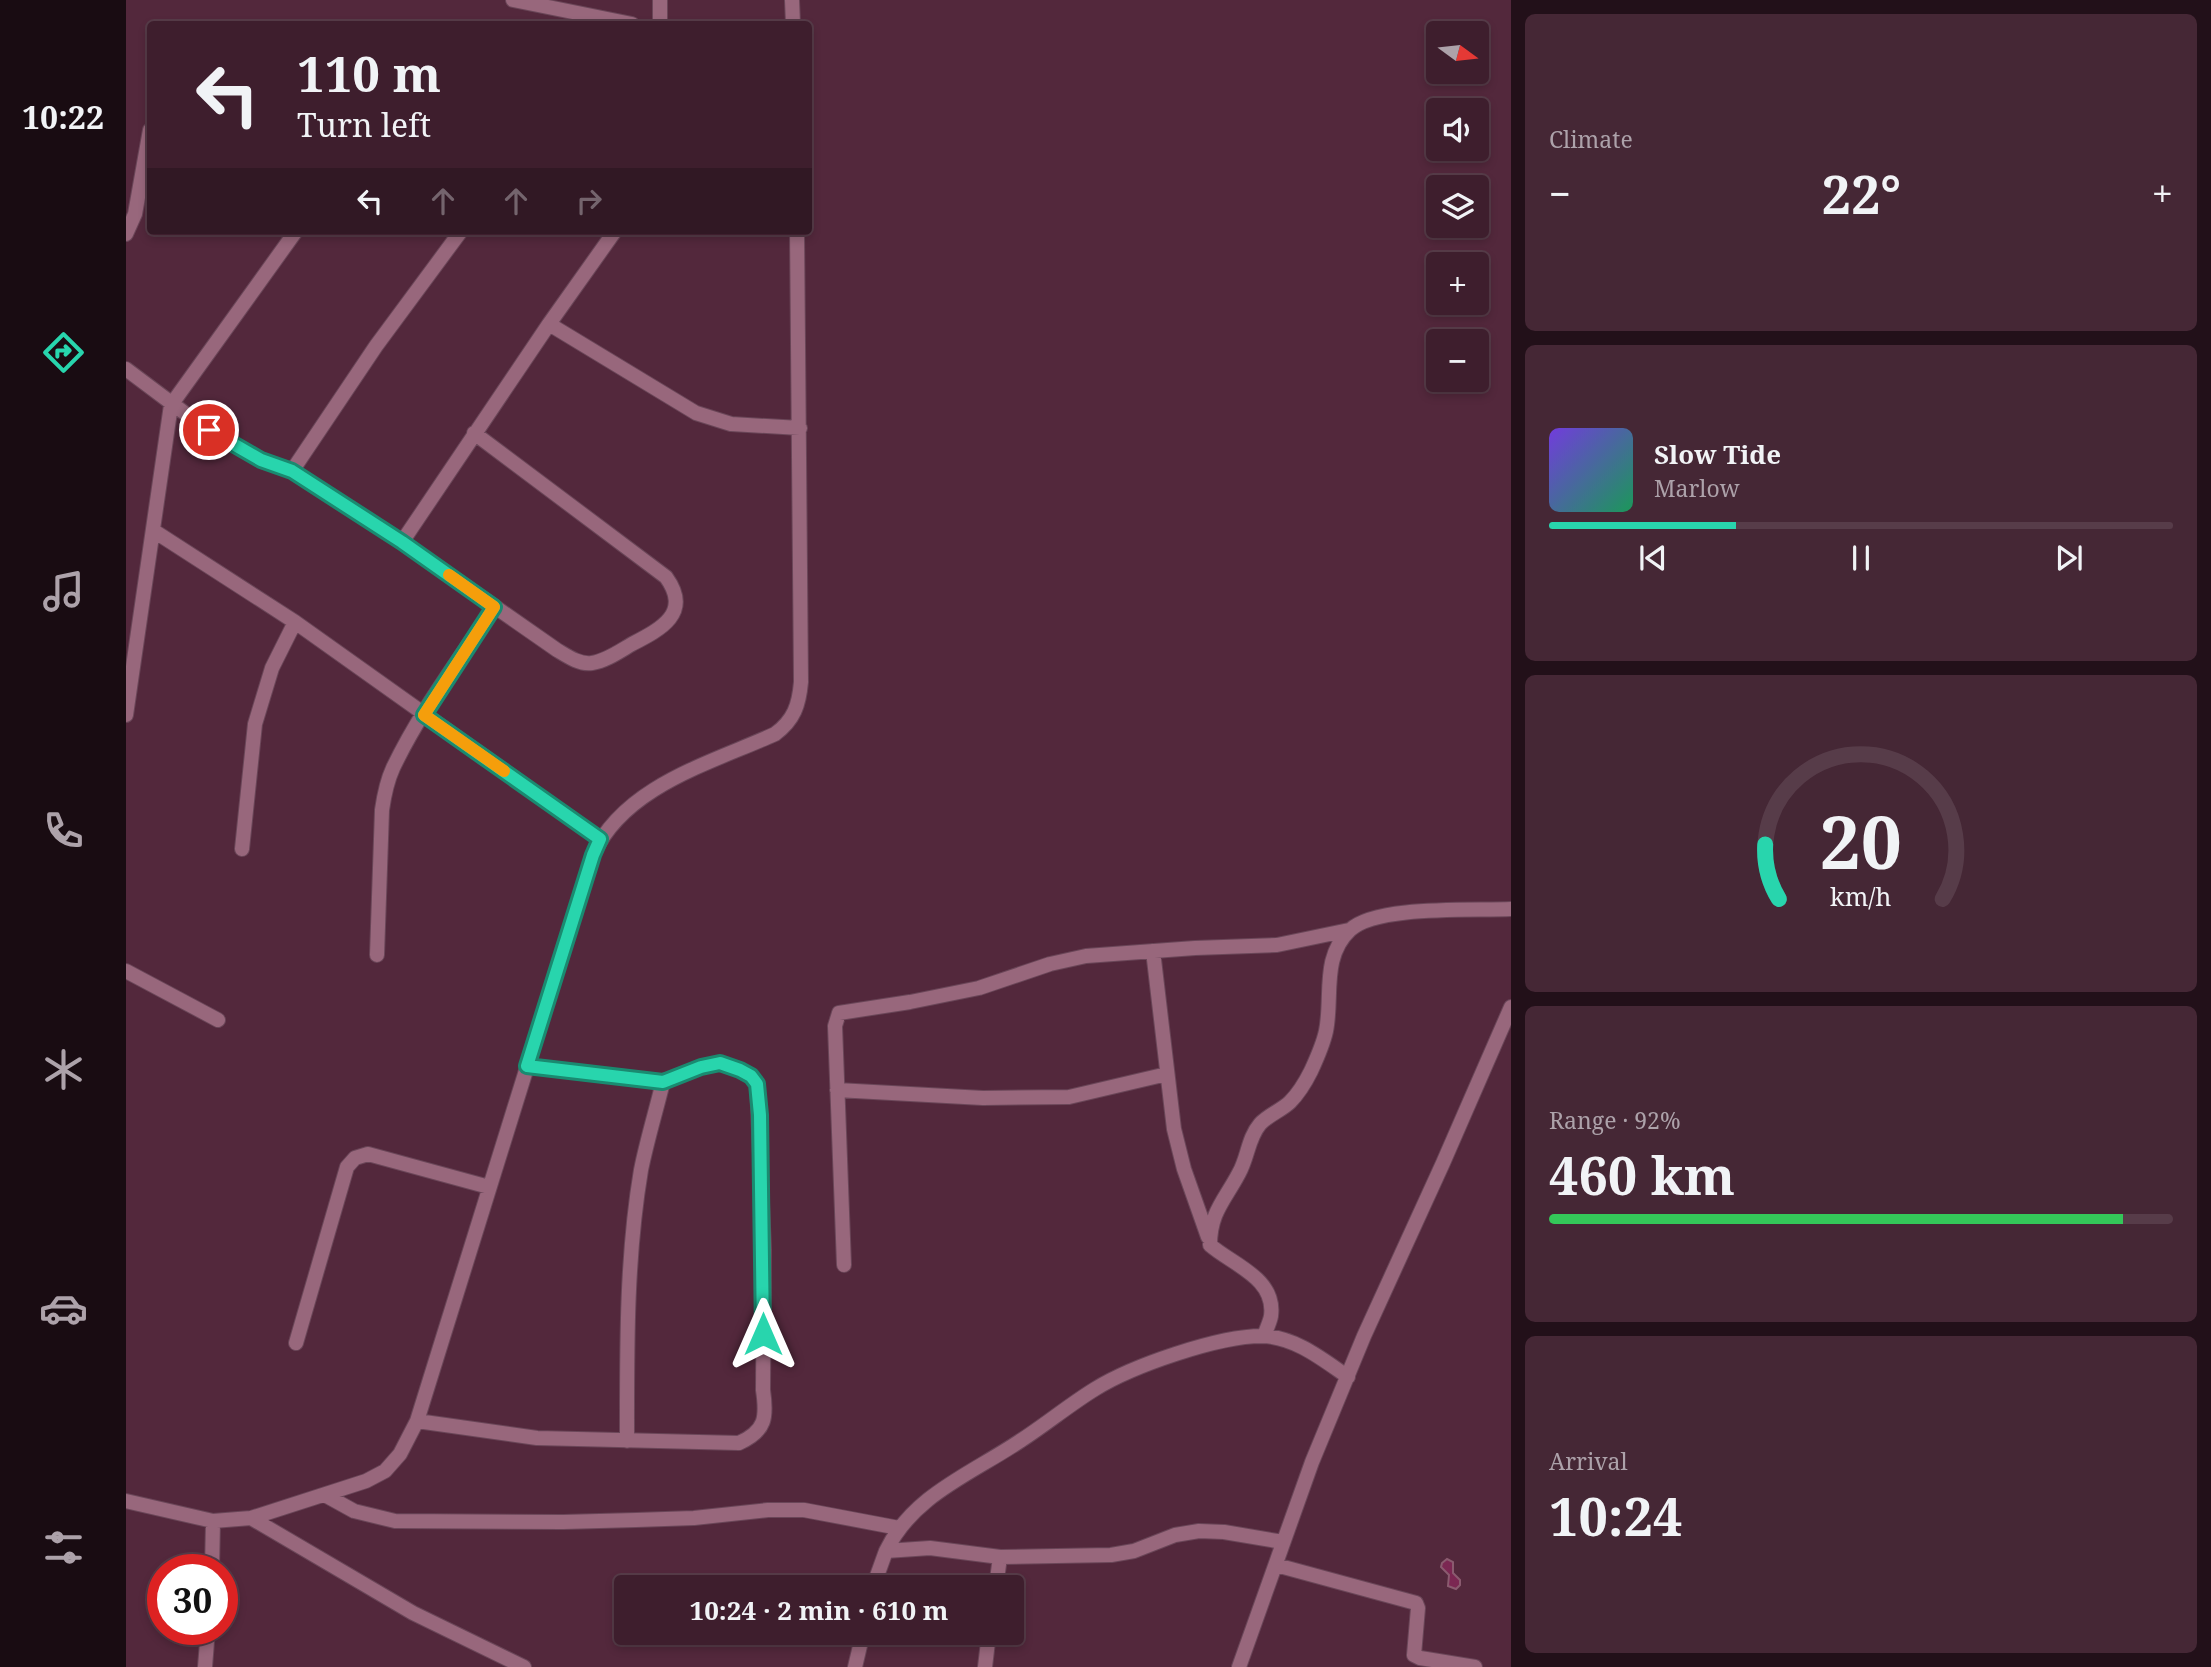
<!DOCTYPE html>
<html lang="en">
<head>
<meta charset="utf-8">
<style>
  body { margin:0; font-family:"Noto Serif",serif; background:#452735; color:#f1f3f6; height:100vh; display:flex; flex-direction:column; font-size:26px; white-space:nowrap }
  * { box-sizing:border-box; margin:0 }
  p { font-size:23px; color:#ada2aa }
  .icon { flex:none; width:38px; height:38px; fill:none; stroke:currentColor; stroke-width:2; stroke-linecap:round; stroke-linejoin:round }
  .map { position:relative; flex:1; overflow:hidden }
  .side { display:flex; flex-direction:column; gap:14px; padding:14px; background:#221019; width:700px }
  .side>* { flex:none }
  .banner { position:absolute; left:21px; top:21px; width:665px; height:214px; border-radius:7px; box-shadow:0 4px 10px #0003,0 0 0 2px #573c49; background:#3e1e2d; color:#f1f3f6; overflow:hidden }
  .needle { width:46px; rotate:105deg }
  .controls { position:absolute; left:1300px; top:21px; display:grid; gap:14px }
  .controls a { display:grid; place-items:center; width:63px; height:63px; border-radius:7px; background:#3e1e2d; box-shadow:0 4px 10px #0003,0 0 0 2px #573c49; font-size:35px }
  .speed { position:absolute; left:21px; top:1554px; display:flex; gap:14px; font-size:35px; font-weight:700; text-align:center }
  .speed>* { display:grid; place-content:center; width:91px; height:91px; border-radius:50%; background:#3e1e2d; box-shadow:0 4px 10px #0003,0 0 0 2px #573c49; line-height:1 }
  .speed .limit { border:10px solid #d22; background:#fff; color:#111 }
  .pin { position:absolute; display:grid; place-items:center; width:60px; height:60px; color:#fff; margin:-30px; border:4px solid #fff; border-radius:50%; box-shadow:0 2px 7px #0007 }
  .me { position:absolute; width:77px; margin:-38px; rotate:0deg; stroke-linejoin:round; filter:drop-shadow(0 0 5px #0008) }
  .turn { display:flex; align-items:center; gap:24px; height:147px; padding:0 35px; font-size:32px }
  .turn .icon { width:91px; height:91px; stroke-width:2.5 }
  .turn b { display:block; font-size:49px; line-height:60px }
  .lanes { display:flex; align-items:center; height:66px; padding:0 35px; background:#0003; justify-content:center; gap:35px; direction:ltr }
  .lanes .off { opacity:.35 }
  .big { font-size:52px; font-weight:700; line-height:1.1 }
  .side .card { flex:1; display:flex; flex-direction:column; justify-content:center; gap:10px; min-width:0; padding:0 24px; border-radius:10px; background:#452735 }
  .side .dial { align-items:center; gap:0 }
  .dial svg { height:182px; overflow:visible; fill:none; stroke:#573c49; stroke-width:7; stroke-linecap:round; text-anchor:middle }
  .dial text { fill:#f1f3f6; stroke:none }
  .song { display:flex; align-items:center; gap:21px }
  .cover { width:84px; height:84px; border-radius:10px; background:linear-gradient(135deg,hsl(260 70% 55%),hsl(150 70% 35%)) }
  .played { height:7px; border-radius:4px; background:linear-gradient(90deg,#28d5ad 30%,#573c49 30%) }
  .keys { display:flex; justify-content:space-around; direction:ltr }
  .heat { display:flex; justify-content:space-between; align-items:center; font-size:38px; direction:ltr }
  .charge { height:10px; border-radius:5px; background:linear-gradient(90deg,#34c759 92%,#573c49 0) }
  .trip { position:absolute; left:488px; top:1575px; width:410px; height:70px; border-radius:7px; background:#3e1e2d; box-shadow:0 4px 10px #0003,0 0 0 2px #573c49; font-weight:700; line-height:70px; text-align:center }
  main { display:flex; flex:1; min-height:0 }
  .tab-bar { display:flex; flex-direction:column; width:126px; justify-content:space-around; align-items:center; background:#190c12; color:#ada2aa }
  .tab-bar .icon { width:49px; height:49px }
  .tab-bar .selected { color:#28d5ad }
  .tab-bar b { font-size:32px; color:#f1f3f6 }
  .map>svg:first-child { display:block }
  .building { fill:#7b2752; stroke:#8a5a6f; stroke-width:2 }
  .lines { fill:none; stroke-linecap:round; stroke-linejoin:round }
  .minor-casing { stroke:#6a4658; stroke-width:16 }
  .minor { stroke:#98677c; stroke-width:14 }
  .route-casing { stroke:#1a8a70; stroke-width:18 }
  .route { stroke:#28d5ad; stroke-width:12 }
  .slow { stroke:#f59e0b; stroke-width:12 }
</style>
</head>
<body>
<main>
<nav class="tab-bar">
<b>10:22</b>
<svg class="icon selected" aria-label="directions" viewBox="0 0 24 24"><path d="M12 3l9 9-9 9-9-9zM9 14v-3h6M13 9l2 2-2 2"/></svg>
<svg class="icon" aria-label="music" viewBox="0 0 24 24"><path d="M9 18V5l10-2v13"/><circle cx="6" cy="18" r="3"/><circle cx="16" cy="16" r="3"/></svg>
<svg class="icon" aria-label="phone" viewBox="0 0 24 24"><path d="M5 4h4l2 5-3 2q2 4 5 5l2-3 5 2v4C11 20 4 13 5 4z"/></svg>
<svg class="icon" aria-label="climate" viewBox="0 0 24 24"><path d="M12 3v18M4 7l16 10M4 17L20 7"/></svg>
<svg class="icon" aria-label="car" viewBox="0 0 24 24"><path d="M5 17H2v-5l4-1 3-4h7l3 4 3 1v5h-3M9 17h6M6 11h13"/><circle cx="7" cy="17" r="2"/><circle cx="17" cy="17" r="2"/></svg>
<svg class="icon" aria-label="filters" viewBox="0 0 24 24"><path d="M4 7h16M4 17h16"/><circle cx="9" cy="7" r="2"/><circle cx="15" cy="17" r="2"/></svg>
</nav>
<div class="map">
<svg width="1385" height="1667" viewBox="0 0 1385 1667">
  <rect width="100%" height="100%" fill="#53283c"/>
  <!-- building -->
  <path class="building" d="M 1321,1559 L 1327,1562 L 1327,1573 L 1334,1580 L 1334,1585 L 1330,1589 L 1322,1586 L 1323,1575 L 1315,1567 L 1316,1563 Z"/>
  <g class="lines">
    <defs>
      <path id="minor" d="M 387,0 L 506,24
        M 666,0 L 667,24
        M 534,24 L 534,0
        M 0,234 L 9,214 L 24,130
        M 423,324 L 570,413 L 605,424 L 674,428
        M 0,369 L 68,420 L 135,460 L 166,471 L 276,542 L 431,650 C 441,656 454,665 466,663 C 480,661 494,651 506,644 C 535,629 566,613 540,577 L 348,433
        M 166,471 L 250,346 L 335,231
        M 28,531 L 169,622 L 474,839
        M 276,542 L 423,324 L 489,231
        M 0,715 L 45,405 L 170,231
        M 116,849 L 129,724 L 146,668 L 169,622
        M 1027,951 L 1048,1129 L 1058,1169 L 1082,1237
        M 251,955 L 256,810 C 258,796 261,781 267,768 C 294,711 334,659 368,607
        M 0,971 L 92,1020
        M 711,1090 L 857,1098 L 943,1097 L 1041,1074
        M 718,1265 L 709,1026 L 713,1013 L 784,1002 L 853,988 L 924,964 L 960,956 L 1069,948 L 1151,945 L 1223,930
        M 1138,1336 C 1140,1330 1144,1322 1145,1316 C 1150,1278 1107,1265 1084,1245 C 1084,1212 1099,1200 1113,1173 C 1122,1157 1122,1138 1134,1124 C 1142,1115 1156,1110 1164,1102 C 1172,1094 1180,1081 1185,1071 C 1191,1058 1197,1045 1200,1031 C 1207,997 1195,957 1224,930 C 1250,905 1347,911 1385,909
        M 170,1343 L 221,1167 L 229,1158 L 242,1154 L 363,1187
        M 291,1421 L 411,1438 L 613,1443 C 640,1431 641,1417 637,1390 L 638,1250 L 631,1084 L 625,1076 L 614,1070 L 594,1063 L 575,1067 L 537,1082 L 401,1066
        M 501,1441 C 501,1350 500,1259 515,1170 C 521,1140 530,1111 537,1082
        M 199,1495 L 228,1511 L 269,1521 L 437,1522 L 510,1520 L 568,1518 L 642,1510 L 678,1510 L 773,1528
        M 0,1501 L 87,1521 L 125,1518 L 240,1481 L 259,1471 L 274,1454 L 291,1421 L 467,855 C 498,786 585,763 649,734 C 668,720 673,705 675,682 L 671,231
        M 125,1518 L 287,1613 L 398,1667
        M 760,1551 C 787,1495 845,1474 894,1441 C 919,1425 943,1405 969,1389 C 1006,1366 1092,1336 1136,1336 C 1169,1337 1196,1359 1222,1377
        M 1150,1565 L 1290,1603 L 1292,1608 L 1288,1655 L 1294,1658 L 1349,1667
        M 86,1570 L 87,1521
        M 747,1587 L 760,1551 L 804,1548 L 874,1557 L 985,1555 L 1008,1551 L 1049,1535 L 1073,1531 L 1098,1532 L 1157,1542
        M 870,1587 L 874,1557
        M 79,1667 L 82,1629
        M 729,1667 L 737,1633
        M 859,1667 L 863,1633
        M 1113,1667 L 1186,1462 L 1238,1336 L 1317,1163 L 1385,1007"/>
    </defs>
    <!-- minor casing -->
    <use href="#minor" class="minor-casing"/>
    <!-- minor -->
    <use href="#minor" class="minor"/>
  </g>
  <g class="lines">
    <defs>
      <path id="route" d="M 83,430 L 135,460 L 166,471 L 276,542 L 368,607 L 298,715 L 474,839 L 467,855 L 401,1066 L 537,1082 L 575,1067 L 594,1063 L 614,1070 L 625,1076 L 631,1084 L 634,1115 L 637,1334"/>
    </defs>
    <!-- route casing -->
    <use href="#route" class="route-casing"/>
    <!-- route -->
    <use href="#route" class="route"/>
    <!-- slow -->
    <path class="slow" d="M 323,575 L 368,607 L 298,715 L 378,771"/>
  </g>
</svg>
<div class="controls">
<a><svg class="needle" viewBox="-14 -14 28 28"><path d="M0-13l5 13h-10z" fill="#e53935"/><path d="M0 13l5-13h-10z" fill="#ada2aa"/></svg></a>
<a><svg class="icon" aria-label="sound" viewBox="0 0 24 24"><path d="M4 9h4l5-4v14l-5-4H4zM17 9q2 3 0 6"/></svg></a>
<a><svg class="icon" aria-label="layers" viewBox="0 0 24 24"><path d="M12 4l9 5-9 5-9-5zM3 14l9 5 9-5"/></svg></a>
<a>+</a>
<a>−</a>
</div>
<div class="speed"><div class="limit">30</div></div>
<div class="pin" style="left:83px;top:430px;background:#d93025"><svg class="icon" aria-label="arrive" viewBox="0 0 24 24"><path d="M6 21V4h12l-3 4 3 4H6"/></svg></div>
<svg class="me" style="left:637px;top:1334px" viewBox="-20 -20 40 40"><path d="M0-17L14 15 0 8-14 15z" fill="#28d5ad" stroke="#fff" stroke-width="4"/></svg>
<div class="trip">10:24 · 2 min · 610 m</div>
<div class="banner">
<div class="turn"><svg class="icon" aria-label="left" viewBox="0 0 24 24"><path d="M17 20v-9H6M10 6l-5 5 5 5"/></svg><div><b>110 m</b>Turn left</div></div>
<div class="lanes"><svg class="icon" aria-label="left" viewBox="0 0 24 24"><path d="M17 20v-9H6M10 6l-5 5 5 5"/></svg><svg class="icon off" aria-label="ahead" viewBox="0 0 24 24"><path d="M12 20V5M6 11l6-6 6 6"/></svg><svg class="icon off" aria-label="ahead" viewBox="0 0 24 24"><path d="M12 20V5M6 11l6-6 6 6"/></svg><svg class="icon off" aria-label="right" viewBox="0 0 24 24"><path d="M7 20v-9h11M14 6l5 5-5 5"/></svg></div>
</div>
</div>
<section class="side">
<div class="card"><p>Climate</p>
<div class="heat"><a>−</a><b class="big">22°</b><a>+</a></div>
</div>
<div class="card">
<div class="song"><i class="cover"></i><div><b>Slow Tide</b><p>Marlow</p></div></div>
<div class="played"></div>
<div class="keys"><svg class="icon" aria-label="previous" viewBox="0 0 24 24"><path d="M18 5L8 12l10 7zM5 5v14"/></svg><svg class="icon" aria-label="pause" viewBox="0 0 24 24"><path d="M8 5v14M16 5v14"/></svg><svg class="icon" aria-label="next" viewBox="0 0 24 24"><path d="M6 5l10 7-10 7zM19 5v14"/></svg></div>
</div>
<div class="card dial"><svg viewBox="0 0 100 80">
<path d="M14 69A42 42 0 1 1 86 69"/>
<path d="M14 69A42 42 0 0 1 8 45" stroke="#28d5ad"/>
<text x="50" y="56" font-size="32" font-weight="700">20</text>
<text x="50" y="72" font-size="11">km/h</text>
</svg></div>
<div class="card"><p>Range · 92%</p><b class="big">460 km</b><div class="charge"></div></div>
<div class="card"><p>Arrival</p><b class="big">10:24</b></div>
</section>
</main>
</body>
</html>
